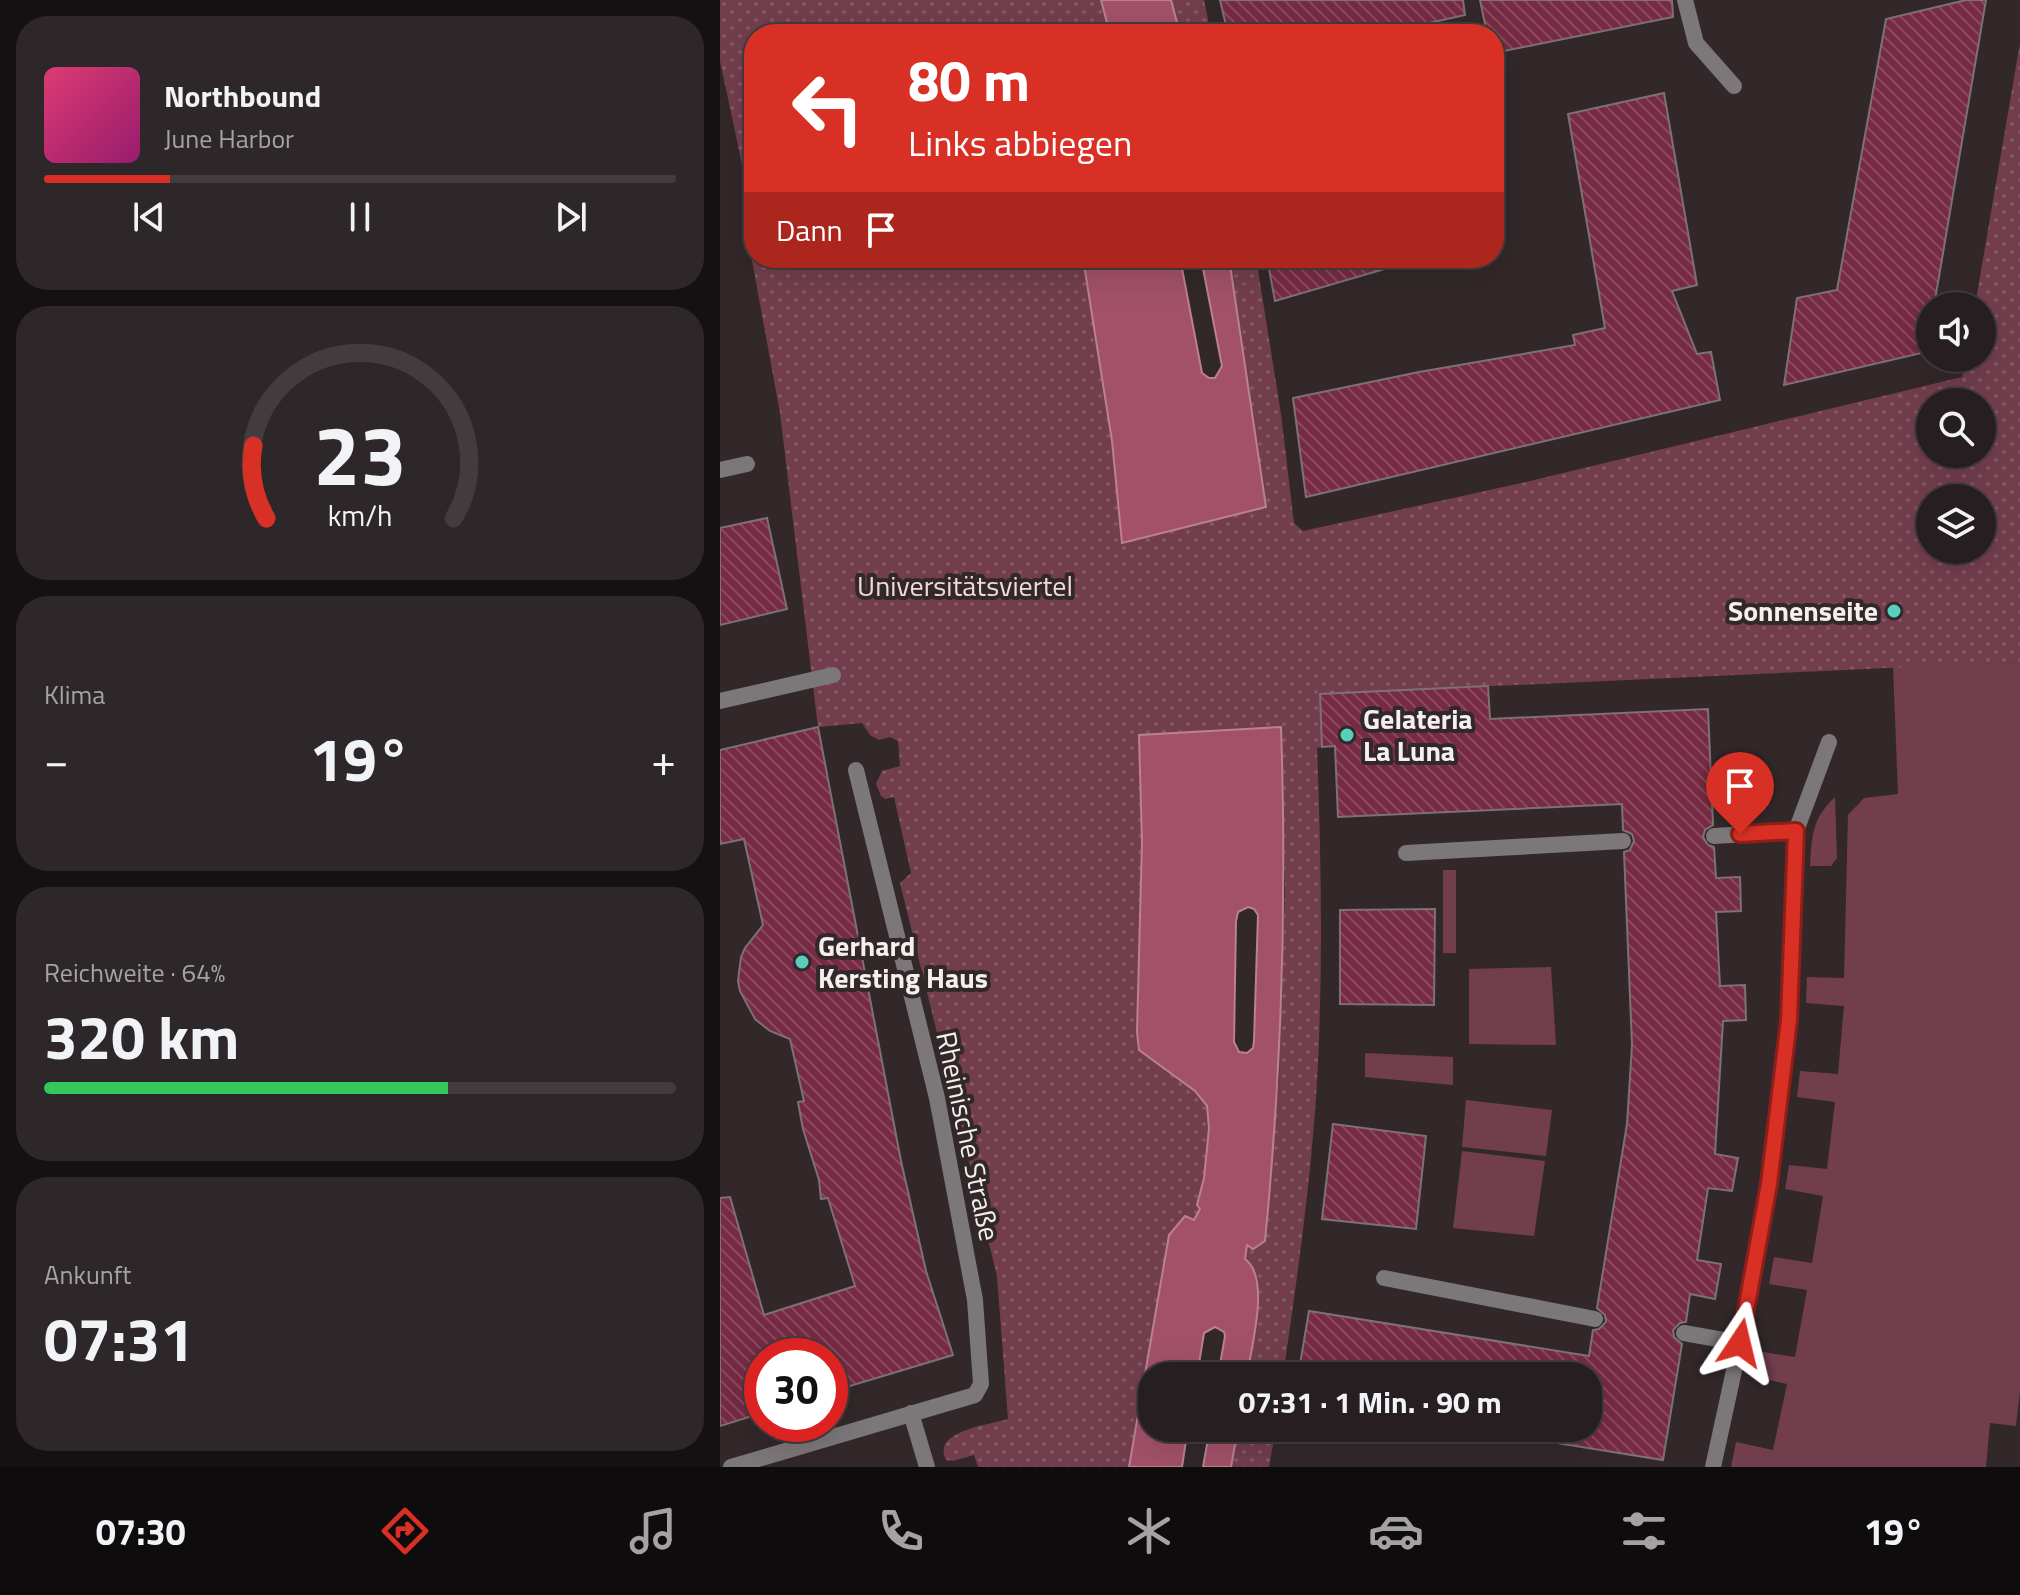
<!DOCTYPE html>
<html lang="de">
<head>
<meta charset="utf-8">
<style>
  body { margin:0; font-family:"Titillium Web",sans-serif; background:#2e2729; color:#f1f3f6; height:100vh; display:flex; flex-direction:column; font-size:30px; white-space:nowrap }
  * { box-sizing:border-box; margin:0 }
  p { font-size:26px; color:#a4a2a5 }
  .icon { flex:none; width:44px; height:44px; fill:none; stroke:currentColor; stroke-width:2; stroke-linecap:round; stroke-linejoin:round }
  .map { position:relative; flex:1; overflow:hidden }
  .side { display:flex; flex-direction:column; gap:16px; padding:16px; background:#151012; width:720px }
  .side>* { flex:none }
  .banner { position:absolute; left:24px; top:24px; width:760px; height:244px; border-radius:32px; box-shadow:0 8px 32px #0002,0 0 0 2px #423c3e; background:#d93025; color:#fff; overflow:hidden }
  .tools { position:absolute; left:1196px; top:292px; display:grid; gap:16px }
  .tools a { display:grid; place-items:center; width:80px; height:80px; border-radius:50%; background:#261e20; box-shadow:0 8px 32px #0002,0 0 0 2px #423c3e; font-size:40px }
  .speed { position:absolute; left:24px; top:1338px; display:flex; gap:16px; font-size:40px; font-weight:700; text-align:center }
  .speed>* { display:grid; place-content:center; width:104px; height:104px; border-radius:50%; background:#261e20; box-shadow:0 8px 32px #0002,0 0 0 2px #423c3e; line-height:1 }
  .speed .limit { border:12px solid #d22; background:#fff; color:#111 }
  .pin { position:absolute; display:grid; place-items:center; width:68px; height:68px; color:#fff; margin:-82px -34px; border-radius:50% 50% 50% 0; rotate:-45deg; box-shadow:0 0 8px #0007 }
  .pin .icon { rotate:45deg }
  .me { position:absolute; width:88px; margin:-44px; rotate:10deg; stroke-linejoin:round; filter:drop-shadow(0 0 6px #0008) }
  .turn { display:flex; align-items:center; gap:28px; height:168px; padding:0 32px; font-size:36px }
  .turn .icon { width:104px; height:104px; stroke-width:2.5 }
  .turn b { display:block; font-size:56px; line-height:68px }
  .then { display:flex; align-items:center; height:76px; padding:0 32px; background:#0003; gap:16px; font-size:30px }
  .big { font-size:60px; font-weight:700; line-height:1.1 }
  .side .tile { flex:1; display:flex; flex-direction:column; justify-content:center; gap:12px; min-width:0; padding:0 28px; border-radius:32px; background:#2e2729 }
  .side .dial { align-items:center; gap:0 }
  .dial svg { height:208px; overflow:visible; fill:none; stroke:#423c3e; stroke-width:7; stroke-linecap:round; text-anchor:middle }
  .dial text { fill:#f1f3f6; stroke:none }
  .song { display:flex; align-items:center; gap:24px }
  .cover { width:96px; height:96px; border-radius:12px; background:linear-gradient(135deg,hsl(340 70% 55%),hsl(320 70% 35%)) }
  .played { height:8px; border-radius:4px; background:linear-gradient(90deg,#d93025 20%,#423c3e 20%) }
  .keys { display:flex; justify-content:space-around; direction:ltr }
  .heat { display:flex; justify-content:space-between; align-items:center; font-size:44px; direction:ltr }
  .charge { height:12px; border-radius:6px; background:linear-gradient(90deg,#34c759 64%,#423c3e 0) }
  .trip { position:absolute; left:418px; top:1362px; width:464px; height:80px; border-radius:32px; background:#261e20; box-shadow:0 8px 32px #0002,0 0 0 2px #423c3e; font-weight:700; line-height:80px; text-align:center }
  .tab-bar { display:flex; height:128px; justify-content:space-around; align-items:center; background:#0f0c0d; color:#a4a2a5 }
  .tab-bar .icon { width:56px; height:56px }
  .tab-bar .selected { color:#d93025 }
  .tab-bar b { font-size:36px; color:#f1f3f6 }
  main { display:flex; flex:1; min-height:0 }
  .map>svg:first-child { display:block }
  .grass { fill:#723e4d }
  .park { fill:url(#park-dots); fill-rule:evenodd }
  .water { fill:#a25169; stroke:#bb8092; stroke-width:2; fill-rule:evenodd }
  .building { fill:url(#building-back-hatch); stroke:#7d7174; stroke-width:2 }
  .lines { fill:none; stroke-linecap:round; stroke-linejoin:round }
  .lane { stroke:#7c7778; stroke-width:16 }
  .street { stroke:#7c7778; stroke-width:16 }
  .route-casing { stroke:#8d1f18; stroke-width:20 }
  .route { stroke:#d93025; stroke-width:14 }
  .poi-dot { fill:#5acebd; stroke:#32282a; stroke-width:3 }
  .labels { text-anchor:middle; stroke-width:8; stroke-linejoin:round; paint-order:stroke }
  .park-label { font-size:28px; fill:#f1d9de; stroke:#32282a }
  .poi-label { font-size:28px; font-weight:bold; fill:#f6eff0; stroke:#32282a; text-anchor:start }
  .street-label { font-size:28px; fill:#f6eff0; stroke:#32282a }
</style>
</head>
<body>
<main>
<section class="side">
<div class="tile">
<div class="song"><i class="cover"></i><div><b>Northbound</b><p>June Harbor</p></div></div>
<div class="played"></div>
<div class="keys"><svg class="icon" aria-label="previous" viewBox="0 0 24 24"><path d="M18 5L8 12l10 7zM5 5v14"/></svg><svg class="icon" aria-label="pause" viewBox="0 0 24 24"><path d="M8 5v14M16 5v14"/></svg><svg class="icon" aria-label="next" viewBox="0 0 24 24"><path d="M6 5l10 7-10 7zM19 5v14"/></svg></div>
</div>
<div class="tile dial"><svg viewBox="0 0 100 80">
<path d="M14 69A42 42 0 1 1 86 69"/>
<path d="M14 69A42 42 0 0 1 9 41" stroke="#d93025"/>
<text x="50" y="56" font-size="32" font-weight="700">23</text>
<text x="50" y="72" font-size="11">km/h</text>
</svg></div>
<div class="tile"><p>Klima</p>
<div class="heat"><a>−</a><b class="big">19°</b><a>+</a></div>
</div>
<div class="tile"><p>Reichweite · 64%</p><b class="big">320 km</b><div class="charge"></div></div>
<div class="tile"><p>Ankunft</p><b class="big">07:31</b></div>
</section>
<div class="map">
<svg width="1300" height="1467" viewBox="0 0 1300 1467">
  <defs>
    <pattern id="park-dots" width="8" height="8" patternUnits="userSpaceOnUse" patternTransform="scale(2)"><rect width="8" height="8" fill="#723e4d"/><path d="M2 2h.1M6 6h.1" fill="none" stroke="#875a67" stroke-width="1.8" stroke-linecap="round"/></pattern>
    <pattern id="building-back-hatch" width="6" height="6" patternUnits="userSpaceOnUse" patternTransform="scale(2)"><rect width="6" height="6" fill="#762a43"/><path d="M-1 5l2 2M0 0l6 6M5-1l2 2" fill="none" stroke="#8a495e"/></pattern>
  </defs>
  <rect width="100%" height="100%" fill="#32282a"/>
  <!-- grass -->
  <path class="grass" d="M 1300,662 L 1300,1390 L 1296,1426 L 1270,1423 L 1266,1467 L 1011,1467 L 1016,1442 L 1053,1450 L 1067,1384 L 1031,1376 L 1037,1351 L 1075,1357 L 1087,1290 L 1049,1284 L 1054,1257 L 1092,1263 L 1103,1196 L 1065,1189 L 1069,1165 L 1107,1169 L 1115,1102 L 1077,1097 L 1080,1071 L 1118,1074 L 1124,1006 L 1086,1003 L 1087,977 L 1124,978 L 1128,815 L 1144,798 L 1178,794 L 1173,667 Z
    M 1115,797 L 1117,858 L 1111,866 L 1090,866 C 1092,835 1092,819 1115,797 Z
    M 723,870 L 736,870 L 736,953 L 723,953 Z
    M 831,967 L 836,1045 L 749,1044 L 749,969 Z
    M 645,1053 L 733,1057 L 733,1085 L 645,1077 Z
    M 746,1100 L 832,1110 L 826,1156 L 742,1147 Z
    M 742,1151 L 825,1161 L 814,1236 L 733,1228 Z"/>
  <!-- park -->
  <path class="park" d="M 0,0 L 381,0 L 390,34 L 34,34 L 34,258 L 363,258 L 392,441 L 402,543 L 546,507 L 509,258 L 536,258 L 561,414 L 574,523 L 583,531 L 806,482 L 1242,377 L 1246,358 L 1262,358 L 1262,306 L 1255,306 L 1300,43 L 1300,662 L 600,694 L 602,747 L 597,748 C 601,853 603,958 598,1063 C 593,1168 578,1272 563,1376 L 527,1376 C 531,1350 550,1276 525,1260 L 527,1244 L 550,1186 L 559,1078 L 565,886 L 561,728 L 419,736 L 422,842 L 417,1032 L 419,1050 L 475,1091 L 487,1106 L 489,1128 L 484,1178 L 477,1205 L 481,1209 L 474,1220 L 416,1433 L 409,1467 L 258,1467 L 254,1455 L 233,1461 L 226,1460 C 211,1431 269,1425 288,1419 L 277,1276 L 180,883 L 191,873 L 174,797 L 165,799 L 161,796 L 156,784 L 162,771 L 180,766 L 178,741 L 170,737 L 159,740 L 150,735 L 142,723 L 98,727 L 60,413 L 31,255 L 33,216 L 0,61 ZM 1210,402 L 1262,402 L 1262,454 L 1210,454 ZM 1210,498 L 1262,498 L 1262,550 L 1210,550 Z
    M 451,0 L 484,0 L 491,34 L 460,34 Z
    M 518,1428 L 556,1428 L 549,1467 L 511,1467 Z"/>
  <!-- water -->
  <path class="water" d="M 381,0 L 451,0 L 460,34 L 390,34 Z
    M 363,258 L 460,258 L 482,373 L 489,378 L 495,378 L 502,366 L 481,258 L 509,258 L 546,507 L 402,543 L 392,441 Z
    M 561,727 C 567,901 562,1068 545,1241 L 533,1249 L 527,1245 L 525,1259 C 551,1278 531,1347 527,1376 L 498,1376 L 505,1336 L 504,1332 L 495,1327 L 484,1333 L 477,1376 L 432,1376 L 432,1428 L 468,1428 L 462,1467 L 409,1467 L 449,1235 L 465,1216 L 474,1220 L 480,1209 L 477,1205 L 484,1178 L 489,1128 L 487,1106 L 475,1091 L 419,1050 L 417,1032 L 422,842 L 419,735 ZM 528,907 L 534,909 L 538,915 L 534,1041 L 533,1048 L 527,1053 L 519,1052 L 514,1042 L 516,921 L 518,912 Z
    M 490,1428 L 518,1428 L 511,1467 L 483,1467 Z"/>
  <!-- building -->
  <path class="building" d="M 500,0 L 743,0 L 745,15 L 660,34 L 508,34 Z
    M 760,0 L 952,0 L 953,17 L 774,53 L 774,34 L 767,34 Z
    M 1246,0 L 1266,0 L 1214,306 L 1210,306 L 1210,329 L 1206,352 L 1064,385 L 1077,298 L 1117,290 L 1166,19 Z
    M 944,93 L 977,285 L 952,291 L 977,354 L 991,352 L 1000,400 L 586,497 L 573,398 L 699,372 L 855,345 L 853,335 L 885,328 L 848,114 Z
    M 547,258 L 667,258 L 668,268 L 555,301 Z
    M 47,518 L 67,609 L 0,625 L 0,528 Z
    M 768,686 L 770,719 L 988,709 L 993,825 L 985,830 L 983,837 L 988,845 L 994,847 L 996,878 L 1020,877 L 1021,911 L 996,912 L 1000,986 L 1025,985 L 1026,1020 L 1003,1021 L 995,1154 L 1018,1158 L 1012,1191 L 988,1188 L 977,1260 L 1001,1264 L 995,1299 L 970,1294 L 966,1322 L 960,1323 L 953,1330 L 954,1337 L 962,1344 L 943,1460 L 744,1428 L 868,1428 L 868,1376 L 578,1376 L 589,1311 L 869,1356 L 873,1330 L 879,1329 L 886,1322 L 885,1315 L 877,1308 L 907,1124 L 912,1045 L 904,852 L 910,850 L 914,841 L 912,834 L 903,830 L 902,804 L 618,817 L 615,746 L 602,747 L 600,694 Z
    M 98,727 L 181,1161 L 206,1271 L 233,1355 L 110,1392 L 110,1356 L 42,1356 L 42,1413 L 0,1426 L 0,1198 L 10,1197 L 44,1315 L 135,1286 L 108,1198 L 101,1199 L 99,1180 L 83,1129 L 78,1102 L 84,1101 L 70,1039 L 50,1031 L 35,1019 L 20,991 L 18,981 L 21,957 L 25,948 L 43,925 L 24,839 L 0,844 L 0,750 Z
    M 715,909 L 714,1005 L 620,1004 L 620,910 Z
    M 613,1124 L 706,1136 L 696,1229 L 602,1219 Z"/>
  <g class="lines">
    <!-- lane -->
    <path class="lane" d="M 0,470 L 27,464
      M 994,836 L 1076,831
      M 686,853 L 903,841
      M 664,1278 L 875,1319
      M 964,1333 L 1020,1343"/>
    <!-- street -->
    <path class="street" d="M 965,0 L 976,43 L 1014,86
      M 0,701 L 113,675
      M 191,1413 L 207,1467
      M 11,1467 L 255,1395 L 261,1384 L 255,1300 L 217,1098 L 136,770
      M 993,1467 L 1020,1343 L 1049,1184 L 1069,1020 L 1076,831 L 1109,742"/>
  </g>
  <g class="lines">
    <defs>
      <path id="route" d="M 1020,834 L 1076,831 L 1069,1020 L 1049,1184 L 1020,1343"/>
    </defs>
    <!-- route casing -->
    <use href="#route" class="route-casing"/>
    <!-- route -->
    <use href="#route" class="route"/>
  </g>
  <!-- markers -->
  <g class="poi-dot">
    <circle cx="1174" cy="611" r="8"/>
    <circle cx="627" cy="735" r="8"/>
    <circle cx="82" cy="962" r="8"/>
  </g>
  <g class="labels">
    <!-- park labels -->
    <g class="park-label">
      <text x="245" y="596">Universitätsviertel</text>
    </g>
    <!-- poi labels -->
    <g class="poi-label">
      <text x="1158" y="621" text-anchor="end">Sonnenseite</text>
      <text x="643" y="729">Gelateria<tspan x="643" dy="32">La Luna</tspan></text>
      <text x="98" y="956">Gerhard<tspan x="98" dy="32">Kersting Haus</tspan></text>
    </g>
    <!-- street labels -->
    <g class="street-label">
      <text transform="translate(248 1136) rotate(78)" y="10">Rheinische Straße</text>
    </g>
  </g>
</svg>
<div class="tools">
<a><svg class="icon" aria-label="sound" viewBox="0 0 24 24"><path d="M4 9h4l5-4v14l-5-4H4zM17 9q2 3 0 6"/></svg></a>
<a><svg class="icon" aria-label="search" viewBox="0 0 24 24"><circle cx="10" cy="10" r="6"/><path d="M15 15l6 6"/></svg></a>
<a><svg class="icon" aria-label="layers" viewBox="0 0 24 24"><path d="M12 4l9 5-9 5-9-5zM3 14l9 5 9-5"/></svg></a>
</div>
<div class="speed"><div class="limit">30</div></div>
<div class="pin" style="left:1020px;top:834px;background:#d93025"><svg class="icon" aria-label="arrive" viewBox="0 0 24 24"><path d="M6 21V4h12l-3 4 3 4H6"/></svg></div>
<svg class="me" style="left:1020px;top:1343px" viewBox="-20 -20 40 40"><path d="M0-17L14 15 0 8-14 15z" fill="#d93025" stroke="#fff" stroke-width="4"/></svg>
<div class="trip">07:31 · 1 Min. · 90 m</div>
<div class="banner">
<div class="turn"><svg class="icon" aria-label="left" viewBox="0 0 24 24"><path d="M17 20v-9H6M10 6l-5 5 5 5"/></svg><div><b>80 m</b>Links abbiegen</div></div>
<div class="then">Dann<svg class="icon" aria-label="arrive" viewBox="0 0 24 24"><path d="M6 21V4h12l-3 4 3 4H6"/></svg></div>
</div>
</div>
</main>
<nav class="tab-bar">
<b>07:30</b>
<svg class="icon selected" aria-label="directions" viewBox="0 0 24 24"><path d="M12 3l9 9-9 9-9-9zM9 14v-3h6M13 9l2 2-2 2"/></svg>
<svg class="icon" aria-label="music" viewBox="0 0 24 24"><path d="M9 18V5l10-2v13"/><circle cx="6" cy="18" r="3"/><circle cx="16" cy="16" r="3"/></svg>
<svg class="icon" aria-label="phone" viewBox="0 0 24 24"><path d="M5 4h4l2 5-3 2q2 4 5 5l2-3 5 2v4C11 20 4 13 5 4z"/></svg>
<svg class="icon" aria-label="climate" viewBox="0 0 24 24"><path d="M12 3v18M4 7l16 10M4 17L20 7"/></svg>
<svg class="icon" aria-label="car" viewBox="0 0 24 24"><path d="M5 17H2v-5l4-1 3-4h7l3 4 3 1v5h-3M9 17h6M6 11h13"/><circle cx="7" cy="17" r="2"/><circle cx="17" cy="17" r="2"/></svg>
<svg class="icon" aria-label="filters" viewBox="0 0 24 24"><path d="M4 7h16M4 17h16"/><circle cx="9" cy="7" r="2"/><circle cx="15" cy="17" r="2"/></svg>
<b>19°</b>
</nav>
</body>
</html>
